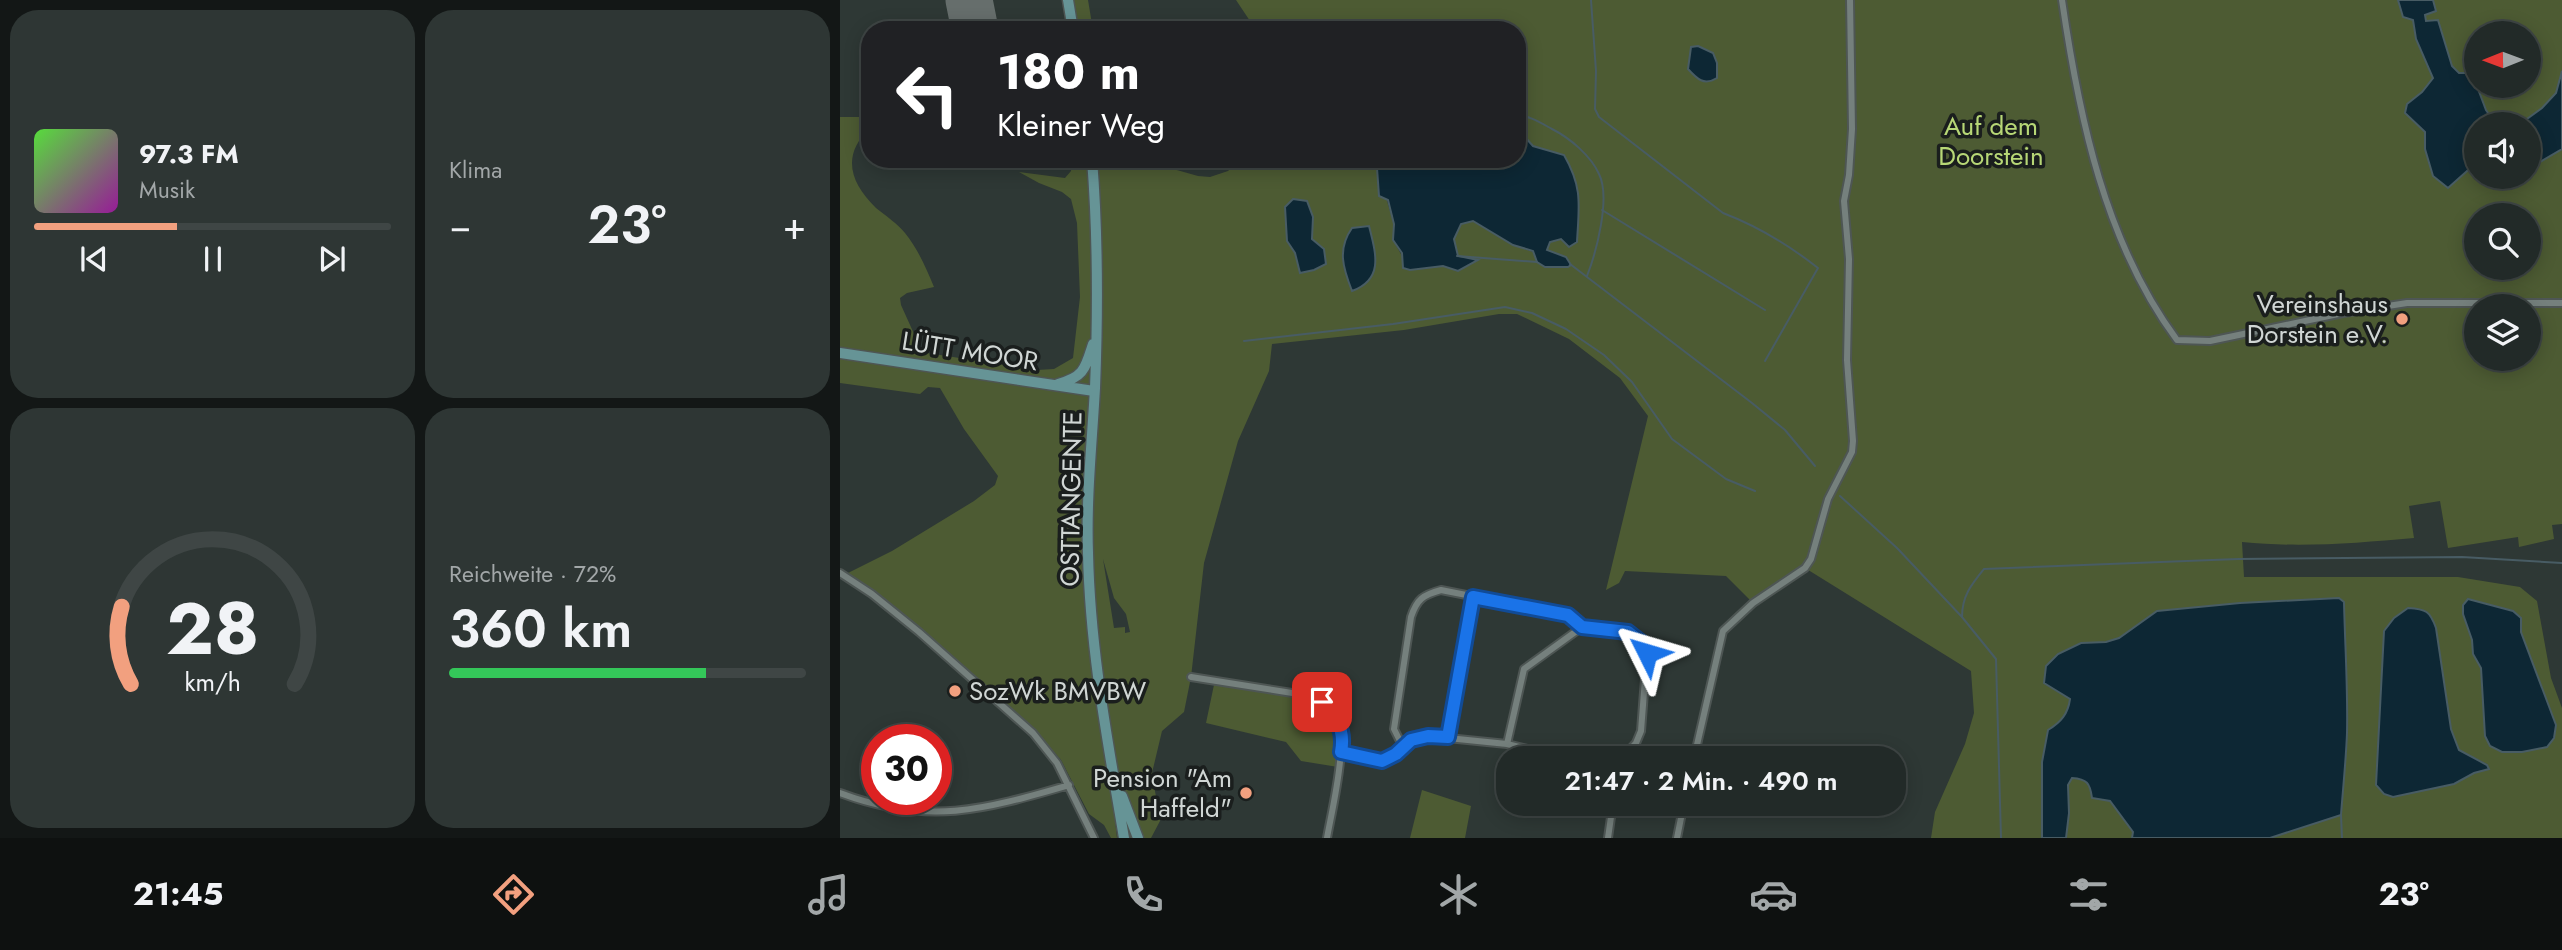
<!DOCTYPE html>
<html lang="de">
<head>
<meta charset="utf-8">
<style>
  body { margin:0; font-family:Jost,sans-serif; background:#2e3634; color:#f1f3f6; height:100vh; display:flex; flex-direction:column; font-size:26px; white-space:nowrap }
  * { box-sizing:border-box; margin:0 }
  p { font-size:23px; color:#a2a7a8 }
  .icon { flex:none; width:38px; height:38px; fill:none; stroke:currentColor; stroke-width:2; stroke-linecap:round; stroke-linejoin:round }
  .map { position:relative; flex:1; overflow:hidden }
  .side { display:flex; flex-direction:column; gap:10px; padding:10px; background:#131716; width:840px }
  .side>* { flex:none }
  .banner { position:absolute; left:21px; top:21px; width:665px; height:147px; border-radius:28px; box-shadow:0 4px 18px #0003,0 0 0 2px #3f4645; background:#202124; color:#fff; overflow:hidden }
  .needle { width:46px; rotate:269deg }
  .buttons { position:absolute; left:1624px; top:21px; display:grid; gap:14px }
  .buttons a { display:grid; place-items:center; width:77px; height:77px; border-radius:50%; background:#222a28; box-shadow:0 4px 18px #0003,0 0 0 2px #3f4645; font-size:35px }
  .speed { position:absolute; left:21px; top:724px; display:flex; gap:14px; font-size:35px; font-weight:700; text-align:center }
  .speed>* { display:grid; place-content:center; width:91px; height:91px; border-radius:50%; background:#222a28; box-shadow:0 4px 18px #0003,0 0 0 2px #3f4645; line-height:1 }
  .speed .limit { border:10px solid #d22; background:#fff; color:#111 }
  .pin { position:absolute; display:grid; place-items:center; width:60px; height:60px; color:#fff; margin:-30px; border-radius:14px; box-shadow:0 4px 10px #0006 }
  .me { position:absolute; width:77px; margin:-38px; rotate:310deg; stroke-linejoin:round; filter:drop-shadow(0 0 5px #0008) }
  .turn { display:flex; align-items:center; gap:24px; height:147px; padding:0 21px; font-size:32px }
  .turn .icon { width:91px; height:91px; stroke-width:2.5 }
  .turn b { display:block; font-size:49px; line-height:60px }
  .big { font-size:52px; font-weight:600; line-height:1.1 }
  .side .tile { flex:1; display:flex; flex-direction:column; justify-content:center; gap:10px; min-width:0; padding:0 24px; border-radius:28px; background:#2e3634 }
  .side .dial { align-items:center; gap:0 }
  .dial svg { height:182px; overflow:visible; fill:none; stroke:#3f4645; stroke-width:7; stroke-linecap:round; text-anchor:middle }
  .dial text { fill:#f1f3f6; stroke:none }
  .song { display:flex; align-items:center; gap:21px }
  .cover { width:84px; height:84px; border-radius:10px; background:linear-gradient(135deg,hsl(110 70% 55%),hsl(300 70% 35%)) }
  .played { height:7px; border-radius:4px; background:linear-gradient(90deg,#f2a07f 40%,#3f4645 40%) }
  .keys { display:flex; justify-content:space-around; direction:ltr }
  .heat { display:flex; justify-content:space-between; align-items:center; font-size:38px; direction:ltr }
  .charge { height:10px; border-radius:5px; background:linear-gradient(90deg,#34c759 72%,#3f4645 0) }
  .side .tiles { flex:1; display:grid; gap:10px; grid-template-columns:repeat(2,1fr) }
  .trip { position:absolute; left:656px; top:746px; width:410px; height:70px; border-radius:28px; background:#222a28; box-shadow:0 4px 18px #0003,0 0 0 2px #3f4645; font-weight:600; line-height:70px; text-align:center }
  .tabs { display:flex; height:112px; justify-content:space-around; align-items:center; background:#0e1110; color:#a2a7a8 }
  .tabs .icon { width:49px; height:49px }
  .tabs .on { color:#f2a07f }
  .tabs b { font-size:32px; color:#f1f3f6 }
  main { display:flex; flex:1; min-height:0 }
  .map>svg:first-child { display:block }
  .green { fill:#4d5b33; fill-rule:evenodd }
  .water { fill:#0d2734; stroke:#485c64; stroke-width:2 }
  .lines { fill:none; stroke-linecap:round; stroke-linejoin:round }
  .stream { stroke:#485c64; stroke-width:2 }
  .runway { stroke:#666e6c; stroke-width:47 }
  .minor-casing { stroke:#4e5654; stroke-width:10 }
  .secondary-casing { stroke:#4e5654; stroke-width:13 }
  .minor { stroke:#75807d; stroke-width:6 }
  .secondary { stroke:#669496; stroke-width:10 }
  .route-casing { stroke:#114b97; stroke-width:18 }
  .route { stroke:#1a73e8; stroke-width:12 }
  .poi-dot { fill:#f2a07f; stroke:#1a1e1d; stroke-width:2.5 }
  .labels { text-anchor:middle; stroke-width:7; stroke-linejoin:round; paint-order:stroke }
  .park-label { font-size:26px; fill:#b7d776; stroke:#1a1e1d }
  .poi-label { font-size:26px; fill:#d0d6d4; stroke:#1a1e1d; text-anchor:end }
  .street-label { font-size:26px; fill:#d0d6d4; stroke:#1a1e1d }
</style>
</head>
<body>
<main>
<section class="side">
<div class="tiles">
<div class="tile">
<div class="song"><i class="cover"></i><div><b>97.3 FM</b><p>Musik</p></div></div>
<div class="played"></div>
<div class="keys"><svg class="icon" aria-label="previous" viewBox="0 0 24 24"><path d="M18 5L8 12l10 7zM5 5v14"/></svg><svg class="icon" aria-label="pause" viewBox="0 0 24 24"><path d="M8 5v14M16 5v14"/></svg><svg class="icon" aria-label="next" viewBox="0 0 24 24"><path d="M6 5l10 7-10 7zM19 5v14"/></svg></div>
</div>
<div class="tile"><p>Klima</p>
<div class="heat"><a>−</a><b class="big">23°</b><a>+</a></div>
</div>
<div class="tile dial"><svg viewBox="0 0 100 80">
<path d="M14 69A42 42 0 1 1 86 69"/>
<path d="M14 69A42 42 0 0 1 10 35" stroke="#f2a07f"/>
<text x="50" y="56" font-size="32" font-weight="700">28</text>
<text x="50" y="72" font-size="11">km/h</text>
</svg></div>
<div class="tile"><p>Reichweite · 72%</p><b class="big">360 km</b><div class="charge"></div></div>
</div>
</section>
<div class="map">
<svg width="1722" height="838" viewBox="0 0 1722 838">
  <rect width="100%" height="100%" fill="#2e3835"/>
  <!-- green -->
  <path class="green" d="M 228,0 L 248,0 L 253,30 L 233,30 Z
    M 396,0 L 1558,0 L 1563,17 L 1573,20 L 1576,39 L 1593,79 L 1582,92 L 1567,104 L 1585,132 L 1585,149 L 1608,187 L 1636,163 L 1636,177 L 1689,177 L 1689,160 L 1700,162 L 1722,149 L 1722,524 L 1712,525 L 1714,539 L 1679,547 L 1678,537 L 1608,548 L 1600,501 L 1569,506 L 1574,538 C 1517,543 1460,548 1402,542 L 1404,577 L 1618,577 L 1680,587 L 1697,601 L 1711,678 L 1722,708 L 1722,838 L 1430,838 L 1501,815 L 1507,671 L 1503,638 L 1504,602 L 1499,598 L 1400,603 L 1317,611 L 1279,638 L 1266,642 L 1241,643 L 1216,691 L 1230,698 L 1229,709 L 1202,762 L 1202,838 L 1091,838 L 1095,812 L 1125,744 L 1134,713 L 1131,671 L 965,568 L 913,603 L 886,576 L 785,571 L 779,583 L 766,590 L 808,416 L 780,378 L 729,339 L 677,314 L 659,314 L 564,330 L 432,344 L 429,371 L 398,441 L 364,563 L 351,677 L 344,712 L 322,731 L 312,773 L 320,821 L 311,838 L 284,838 L 273,803 L 277,838 L 271,838 L 264,825 L 249,814 L 221,760 L 195,731 L 82,630 L 8,573 L 52,551 L 134,501 L 155,485 L 158,476 L 124,429 L 100,388 L 88,387 L 80,394 L 0,383 L 0,117 L 30,117 L 30,128 C 1,155 10,183 36,208 C 46,216 58,224 65,233 C 78,249 86,268 94,287 L 67,293 L 60,298 L 61,305 L 80,347 L 87,353 L 197,370 L 214,369 L 233,358 L 240,297 L 237,223 L 231,199 L 222,192 L 199,183 L 179,172 L 225,178 L 231,171 L 232,159 L 313,159 L 326,167 L 358,176 L 370,177 L 388,171 L 400,159 L 542,159 L 537,168 L 554,224 L 553,240 L 570,270 L 603,266 L 618,271 L 637,261 L 617,256 L 614,239 L 621,224 L 633,221 L 673,245 L 731,265 L 726,257 L 707,250 L 710,242 L 721,239 C 736,201 746,193 724,155 L 693,146 L 685,137 L 677,135 L 677,30 L 416,30 ZM 445,207 L 473,217 L 472,239 L 455,253 L 447,242 ZM 1636,215 L 1689,215 L 1689,268 L 1636,268 ZM 1636,306 L 1689,306 L 1689,359 L 1636,359 ZM 263,559 L 274,598 L 286,614 L 290,632 L 285,633 L 285,627 L 274,628 ZM 1623,614 L 1681,618 L 1681,632 L 1716,725 L 1707,747 L 1682,752 L 1662,752 L 1645,736 L 1641,668 L 1633,654 L 1632,640 ZM 1596,628 L 1611,729 L 1619,750 L 1647,764 L 1614,784 L 1553,797 Z
    M 1593,0 L 1722,0 L 1722,71 L 1716,93 L 1702,108 L 1680,124 L 1656,124 L 1646,110 L 1637,86 L 1689,86 L 1689,33 L 1636,33 L 1636,84 L 1632,73 L 1619,73 L 1612,66 L 1598,21 L 1586,22 L 1585,15 L 1596,11 Z
    M 375,680 C 404,685 477,690 495,714 C 505,728 499,751 498,767 L 461,761 L 446,742 L 366,723 Z
    M 1232,778 C 1247,779 1250,783 1252,798 L 1270,801 L 1293,832 L 1292,838 L 1226,838 L 1229,813 L 1228,784 Z
    M 582,790 L 631,806 L 625,838 L 570,838 Z"/>
  <!-- water -->
  <path class="water" d="M 1558,0 L 1593,0 L 1596,11 L 1585,15 L 1586,21 L 1598,20 L 1612,66 L 1619,73 L 1632,73 L 1646,110 L 1656,124 L 1636,124 L 1636,163 L 1608,188 L 1593,176 L 1585,149 L 1585,132 L 1565,113 L 1567,104 L 1582,92 L 1593,78 L 1576,39 L 1573,20 L 1563,17 Z
    M 858,46 L 873,53 L 877,63 L 877,78 C 864,86 857,79 848,69 L 851,47 Z
    M 1722,71 L 1722,149 L 1700,162 L 1689,160 L 1689,124 L 1680,124 L 1702,108 L 1716,93 Z
    M 677,135 L 685,137 L 693,146 L 724,155 C 743,188 739,205 737,242 L 729,247 L 721,239 L 710,242 L 707,250 L 726,257 L 731,265 L 728,267 L 705,267 L 697,262 L 693,251 L 673,245 L 633,221 L 621,224 L 614,239 L 618,256 L 638,260 L 618,271 L 603,266 L 570,270 L 563,268 L 562,253 L 553,240 L 554,224 L 548,200 L 539,196 L 537,168 L 542,159 L 677,159 Z
    M 453,199 L 467,201 L 473,217 L 472,239 L 484,249 L 486,264 L 474,270 L 460,273 L 455,253 L 447,241 L 445,207 Z
    M 529,226 C 536,254 544,279 512,291 C 503,268 497,249 512,228 Z
    M 1499,598 L 1504,602 C 1505,646 1508,689 1507,733 C 1506,760 1503,788 1501,815 L 1430,838 L 1292,838 L 1293,832 L 1270,801 L 1252,798 C 1250,783 1247,779 1232,778 L 1228,785 L 1229,813 L 1226,838 L 1202,838 L 1202,762 L 1208,730 C 1221,722 1228,714 1230,699 L 1204,683 L 1206,666 L 1218,654 L 1241,643 L 1266,642 L 1279,638 L 1317,611 L 1400,603 Z
    M 1628,599 L 1673,611 L 1681,618 L 1681,632 L 1716,725 L 1714,738 L 1707,747 L 1682,752 L 1662,752 L 1650,746 L 1645,736 L 1641,668 L 1633,654 L 1632,640 L 1623,614 L 1623,605 Z
    M 1568,608 C 1586,609 1590,611 1596,628 L 1611,729 L 1619,750 L 1647,765 L 1649,769 L 1634,773 L 1614,784 L 1553,797 L 1544,794 L 1536,785 L 1544,631 L 1554,618 Z"/>
  <g class="lines">
    <!-- stream -->
    <path class="stream" d="M 751,0 L 756,71 L 755,109 L 759,117 L 883,213 C 917,226 950,246 978,268 L 925,361
      M 677,115 C 690,116 701,123 712,129 C 730,138 751,156 759,174 C 771,198 756,253 747,276
      M 762,210 L 925,310
      M 617,256 L 697,262
      M 730,264 L 912,403 L 945,430 L 975,466
      M 404,341 L 553,324 L 665,307 L 692,313 L 726,329 L 764,355 L 792,382 L 832,439 L 886,479 L 915,491
      M 1000,496 L 1057,548 L 1122,617 L 1156,659 L 1161,838
      M 1122,617 C 1122,596 1131,585 1144,569 L 1398,559 L 1622,557 L 1722,563
      M 1501,815 L 1502,838"/>
    <!-- runway -->
    <path class="runway" d="M 129,0 L 135,30"/>
    <defs>
      <path id="minor" d="M 1222,0 C 1239,117 1265,243 1337,340 L 1370,341 L 1503,313 L 1567,303 L 1722,303
        M 0,573 L 32,594 L 79,632 L 193,733 L 217,763 L 254,838
        M 351,677 L 465,695 C 475,699 487,703 494,712 C 511,735 492,809 487,838
        M 608,737 L 633,597
        M 565,744 L 559,739 L 554,729 L 571,617 C 577,599 583,595 601,590 L 728,615 L 742,627 L 788,633 C 797,637 802,643 807,653 L 801,731 L 796,743 L 782,758
        M 667,744 L 684,669 L 742,627
        M 501,753 L 542,761 L 556,754 L 571,740 L 588,736 L 667,744 L 725,758
        M 854,758 L 883,631 L 913,603 L 965,568 L 971,559 L 988,499 L 1012,452 L 1013,441 L 1007,360 L 1009,259 L 1004,201 L 1009,175 L 1012,129 L 1010,0
        M 0,793 C 88,826 143,810 229,785
        M 768,838 L 773,803
        M 837,838 L 844,803"/>
      <path id="secondary" d="M 228,0 L 233,30
        M 252,159 C 258,235 258,312 255,388 C 252,443 246,498 248,553 C 250,650 268,743 284,838
        M 0,353 L 254,391
        M 218,384 C 244,377 245,369 253,344
        M 282,796 L 298,838"/>
    </defs>
    <!-- minor casing -->
    <use href="#minor" class="minor-casing"/>
    <!-- secondary casing -->
    <use href="#secondary" class="secondary-casing"/>
    <!-- minor -->
    <use href="#minor" class="minor"/>
    <!-- secondary -->
    <use href="#secondary" class="secondary"/>
  </g>
  <g class="lines">
    <defs>
      <path id="route" d="M 482,702 C 497,715 505,732 501,752 L 542,761 L 556,754 L 571,740 L 588,736 L 608,737 L 633,597 L 728,615 L 742,627 L 788,632 L 802,643 L 807,653"/>
    </defs>
    <!-- route casing -->
    <use href="#route" class="route-casing"/>
    <!-- route -->
    <use href="#route" class="route"/>
  </g>
  <!-- markers -->
  <g class="poi-dot">
    <circle cx="1562" cy="319" r="7"/>
    <circle cx="115" cy="691" r="7"/>
    <circle cx="406" cy="793" r="7"/>
  </g>
  <g class="labels">
    <!-- park labels -->
    <g class="park-label">
      <text x="1151" y="135">Auf dem<tspan x="1151" dy="30">Doorstein</tspan></text>
    </g>
    <!-- poi labels -->
    <g class="poi-label">
      <text x="1548" y="313">Vereinshaus<tspan x="1548" dy="30">Dorstein e.V.</tspan></text>
      <text x="129" y="700" text-anchor="start">SozWk BMVBW</text>
      <text x="392" y="787">Pension "Am<tspan x="392" dy="30">Haffeld"</tspan></text>
    </g>
    <!-- street labels -->
    <g class="street-label">
      <text transform="translate(130 351) rotate(9)" y="9">LÜTT MOOR</text>
      <text transform="translate(231 499) rotate(-89)" y="9">OSTTANGENTE</text>
    </g>
  </g>
</svg>
<div class="buttons">
<a><svg class="needle" viewBox="-14 -14 28 28"><path d="M0-13l5 13h-10z" fill="#e53935"/><path d="M0 13l5-13h-10z" fill="#a2a7a8"/></svg></a>
<a><svg class="icon" aria-label="sound" viewBox="0 0 24 24"><path d="M4 9h4l5-4v14l-5-4H4zM17 9q2 3 0 6"/></svg></a>
<a><svg class="icon" aria-label="search" viewBox="0 0 24 24"><circle cx="10" cy="10" r="6"/><path d="M15 15l6 6"/></svg></a>
<a><svg class="icon" aria-label="layers" viewBox="0 0 24 24"><path d="M12 4l9 5-9 5-9-5zM3 14l9 5 9-5"/></svg></a>
</div>
<div class="speed"><div class="limit">30</div></div>
<div class="pin" style="left:482px;top:702px;background:#d93025"><svg class="icon" aria-label="arrive" viewBox="0 0 24 24"><path d="M6 21V4h12l-3 4 3 4H6"/></svg></div>
<svg class="me" style="left:807px;top:653px" viewBox="-20 -20 40 40"><path d="M0-17L14 15 0 8-14 15z" fill="#1a73e8" stroke="#fff" stroke-width="4"/></svg>
<div class="trip">21:47 · 2 Min. · 490 m</div>
<div class="banner">
<div class="turn"><svg class="icon" aria-label="left" viewBox="0 0 24 24"><path d="M17 20v-9H6M10 6l-5 5 5 5"/></svg><div><b>180 m</b>Kleiner Weg</div></div>
</div>
</div>
</main>
<nav class="tabs">
<b>21:45</b>
<svg class="icon on" aria-label="directions" viewBox="0 0 24 24"><path d="M12 3l9 9-9 9-9-9zM9 14v-3h6M13 9l2 2-2 2"/></svg>
<svg class="icon" aria-label="music" viewBox="0 0 24 24"><path d="M9 18V5l10-2v13"/><circle cx="6" cy="18" r="3"/><circle cx="16" cy="16" r="3"/></svg>
<svg class="icon" aria-label="phone" viewBox="0 0 24 24"><path d="M5 4h4l2 5-3 2q2 4 5 5l2-3 5 2v4C11 20 4 13 5 4z"/></svg>
<svg class="icon" aria-label="climate" viewBox="0 0 24 24"><path d="M12 3v18M4 7l16 10M4 17L20 7"/></svg>
<svg class="icon" aria-label="car" viewBox="0 0 24 24"><path d="M5 17H2v-5l4-1 3-4h7l3 4 3 1v5h-3M9 17h6M6 11h13"/><circle cx="7" cy="17" r="2"/><circle cx="17" cy="17" r="2"/></svg>
<svg class="icon" aria-label="filters" viewBox="0 0 24 24"><path d="M4 7h16M4 17h16"/><circle cx="9" cy="7" r="2"/><circle cx="15" cy="17" r="2"/></svg>
<b>23°</b>
</nav>
</body>
</html>
